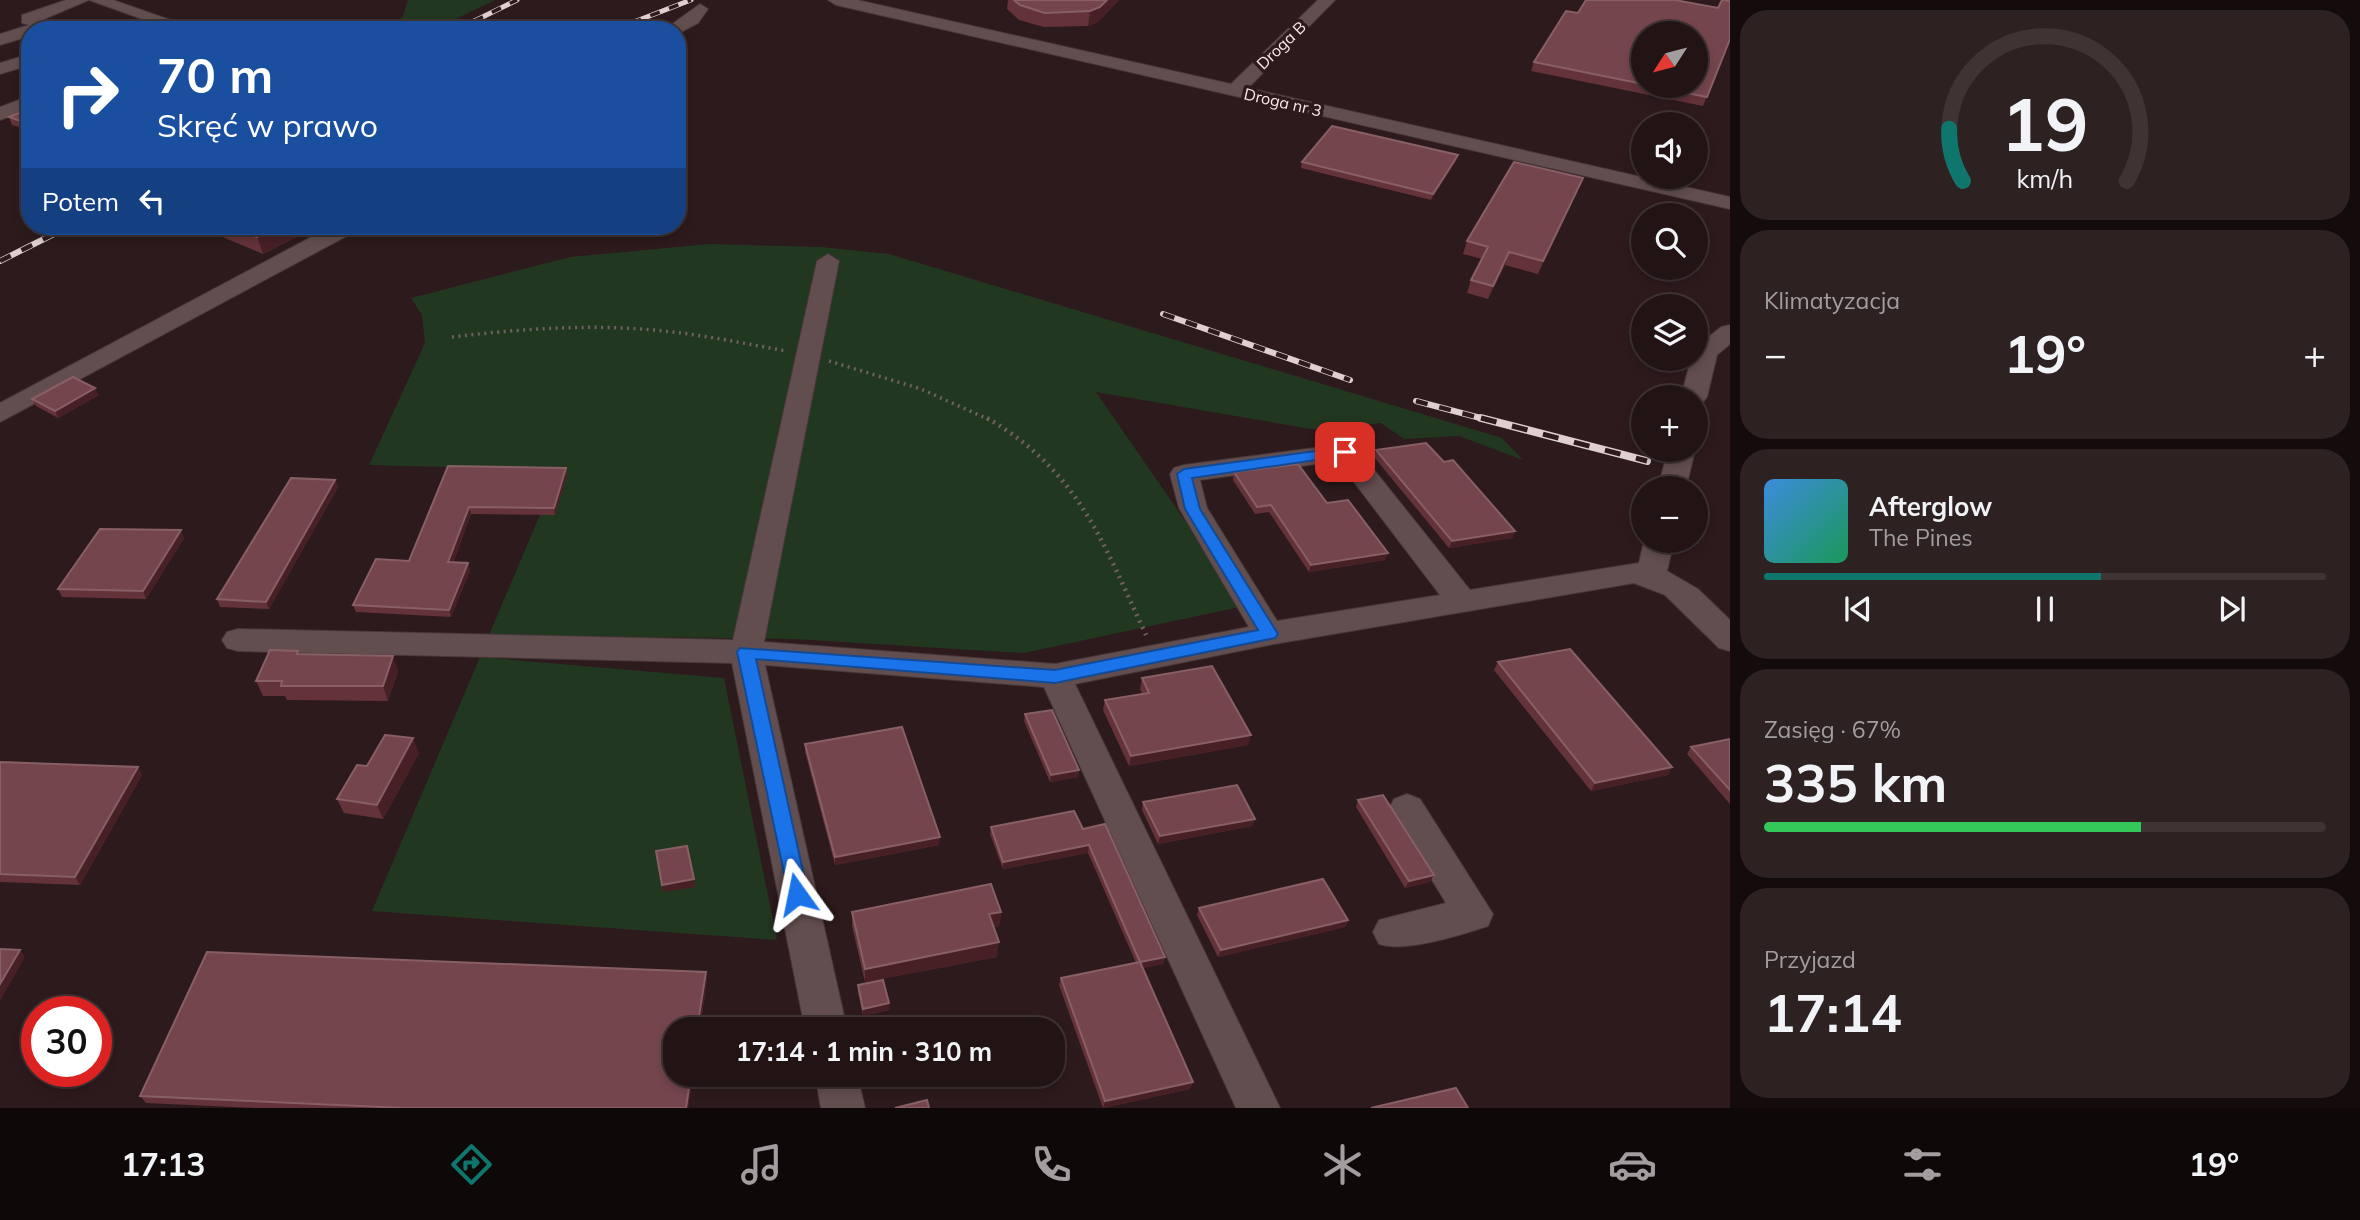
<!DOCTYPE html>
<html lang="pl">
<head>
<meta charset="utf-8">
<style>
  body { margin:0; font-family:Mulish,sans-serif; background:#2e2122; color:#f1f3f6; height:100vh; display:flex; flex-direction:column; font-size:26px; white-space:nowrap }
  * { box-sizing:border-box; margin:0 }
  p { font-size:23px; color:#a29ea0 }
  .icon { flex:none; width:38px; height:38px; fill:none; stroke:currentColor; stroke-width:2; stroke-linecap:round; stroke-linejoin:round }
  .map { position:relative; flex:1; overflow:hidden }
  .details { display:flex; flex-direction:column; gap:10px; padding:10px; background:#130b0c; width:630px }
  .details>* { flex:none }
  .banner { position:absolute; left:21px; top:21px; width:665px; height:214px; border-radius:28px; box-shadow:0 4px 10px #0003,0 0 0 2px #3f3334; background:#1a4fa0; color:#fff; overflow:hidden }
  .needle { width:46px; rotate:234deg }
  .buttons { position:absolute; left:1631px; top:21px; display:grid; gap:14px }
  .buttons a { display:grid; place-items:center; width:77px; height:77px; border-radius:50%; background:#221415; box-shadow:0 4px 10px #0003,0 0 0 2px #3f3334; font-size:35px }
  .speed { position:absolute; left:21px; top:996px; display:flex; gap:14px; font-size:35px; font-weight:700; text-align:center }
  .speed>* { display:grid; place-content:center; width:91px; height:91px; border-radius:50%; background:#221415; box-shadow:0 4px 10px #0003,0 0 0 2px #3f3334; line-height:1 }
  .speed .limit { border:10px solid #d22; background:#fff; color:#111 }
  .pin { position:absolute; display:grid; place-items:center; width:60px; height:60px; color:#fff; margin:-30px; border-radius:14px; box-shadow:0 4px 10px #0006 }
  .me { position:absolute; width:77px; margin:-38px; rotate:348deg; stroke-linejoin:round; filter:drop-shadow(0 0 5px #0008) }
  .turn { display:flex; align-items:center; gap:24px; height:147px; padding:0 21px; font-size:32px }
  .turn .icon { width:91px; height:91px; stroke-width:2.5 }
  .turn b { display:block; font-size:49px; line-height:60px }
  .then { display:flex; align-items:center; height:66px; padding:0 21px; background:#0003; gap:14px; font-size:26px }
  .big { font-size:52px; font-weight:700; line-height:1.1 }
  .details .widget { flex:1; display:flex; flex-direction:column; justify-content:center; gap:10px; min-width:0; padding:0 24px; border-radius:28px; background:#2e2122 }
  .details .dial { align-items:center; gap:0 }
  .dial svg { height:182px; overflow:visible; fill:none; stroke:#3f3334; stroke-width:7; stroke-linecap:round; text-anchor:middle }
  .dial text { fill:#f1f3f6; stroke:none }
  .song { display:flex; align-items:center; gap:21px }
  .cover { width:84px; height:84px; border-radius:10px; background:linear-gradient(135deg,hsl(210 70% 55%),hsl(150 70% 35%)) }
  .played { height:7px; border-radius:4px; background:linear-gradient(90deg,#0f766e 60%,#3f3334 60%) }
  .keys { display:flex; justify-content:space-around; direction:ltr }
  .heat { display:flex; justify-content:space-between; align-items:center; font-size:38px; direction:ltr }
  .charge { height:10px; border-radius:5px; background:linear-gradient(90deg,#34c759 67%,#3f3334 0) }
  .trip { position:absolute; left:663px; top:1017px; width:402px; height:70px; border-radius:28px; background:#221415; box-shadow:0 4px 10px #0003,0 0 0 2px #3f3334; font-weight:700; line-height:70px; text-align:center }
  .tabs { display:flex; height:112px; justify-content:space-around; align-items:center; background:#0e0808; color:#a29ea0 }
  .tabs .icon { width:49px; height:49px }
  .tabs .on { color:#0f766e }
  .tabs b { font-size:32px; color:#f1f3f6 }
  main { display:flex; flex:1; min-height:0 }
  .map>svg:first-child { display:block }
  .green { fill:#223720 }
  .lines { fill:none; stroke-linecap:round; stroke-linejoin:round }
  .minor-casing { stroke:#463739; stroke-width:2 }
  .path-far1 { stroke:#716062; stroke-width:3.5; stroke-dasharray:2 4.5; stroke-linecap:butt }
  .path { stroke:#716062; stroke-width:4.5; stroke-dasharray:2 5; stroke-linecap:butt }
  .minor { fill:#634e4f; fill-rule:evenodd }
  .rail-far2-casing { stroke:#decfd0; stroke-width:5 }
  .rail-far1-casing { stroke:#decfd0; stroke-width:6 }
  .rail-casing { stroke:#decfd0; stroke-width:8 }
  .rail-far2 { stroke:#2d1a1c; stroke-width:3.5; stroke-dasharray:10; stroke-linecap:butt }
  .rail-far1 { stroke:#2d1a1c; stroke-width:4.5; stroke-dasharray:12; stroke-linecap:butt }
  .rail { stroke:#2d1a1c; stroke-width:5; stroke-dasharray:16; stroke-linecap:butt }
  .wall { fill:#643239; fill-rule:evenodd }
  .shaded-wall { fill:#472026 }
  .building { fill:#74454c; stroke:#885f65; stroke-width:2 }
  .route { fill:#1a73e8; stroke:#114b97; stroke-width:2 }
  .labels { text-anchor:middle; stroke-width:7; stroke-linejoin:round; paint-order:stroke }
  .far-street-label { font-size:16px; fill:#f7e9ea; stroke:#2d1a1c }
</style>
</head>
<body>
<main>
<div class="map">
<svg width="1730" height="1108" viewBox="0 0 1730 1108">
  <rect width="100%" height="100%" fill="#2d1a1c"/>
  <!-- green -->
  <path class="green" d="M 408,0 L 495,0 L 433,30 L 389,30 L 403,16 Z
    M 710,244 L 821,247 L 889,254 L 1502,438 L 1523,460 L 1459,436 L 1404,439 L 1381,423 L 1317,430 L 1096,392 L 1244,606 L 1024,653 L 794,639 L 489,635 L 559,470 L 369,465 L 425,343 L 422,315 L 411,298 L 570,257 Z
    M 480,657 L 724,678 L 777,940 L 372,911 Z"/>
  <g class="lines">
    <defs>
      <path id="minor" d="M 66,0 L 113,0 L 199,30 L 173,30 L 89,0 L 44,19 L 67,30 L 30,30 L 30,36 L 0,45 L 0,34 L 29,25 L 22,23 L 22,15 Z
        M 828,0 L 857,0 L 1231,84 L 1318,0 L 1335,0 L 1248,88 L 1730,197 L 1730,209 L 836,5 Z
        M 700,4 L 708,9 L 698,23 L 677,34 L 677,30 L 664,30 Z
        M 30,54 L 30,65 L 0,74 L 0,63 Z
        M 30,96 L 30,109 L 0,120 L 0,107 Z
        M 332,226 L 359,226 L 356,231 L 0,422 L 0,403 Z
        M 828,254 L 839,261 L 764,642 L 1055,664 L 1249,627 L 1179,508 L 1170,474 L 1174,468 L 1184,465 L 1345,444 L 1355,446 L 1470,590 L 1639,563 L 1644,541 L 1674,541 L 1667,571 L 1698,589 L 1730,620 L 1730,651 L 1719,648 L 1665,595 L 1634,583 L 1269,645 L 1075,684 L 1280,1108 L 1236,1108 L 1044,687 L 765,665 L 847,1029 L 805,1029 L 732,663 L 238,651 L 227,648 L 222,640 L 227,632 L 238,629 L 733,640 L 817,261 ZM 1338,461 L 1440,595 L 1277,621 L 1207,508 L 1200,480 Z
        M 1730,325 L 1730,344 L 1717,355 L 1707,397 L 1703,402 L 1696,404 L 1696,397 L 1681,397 L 1691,359 L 1696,359 L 1696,347 L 1721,327 Z
        M 1668,450 L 1695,450 L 1686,488 L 1658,488 Z
        M 1407,794 L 1420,799 L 1493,914 L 1488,926 C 1461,935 1404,953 1379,944 L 1373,932 L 1379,920 L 1446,903 L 1389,809 L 1394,799 Z
        M 815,1074 L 857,1074 L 865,1108 L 821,1108 Z"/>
    </defs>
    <!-- minor casing -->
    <use href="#minor" class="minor-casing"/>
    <!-- path-far1 -->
    <path class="path-far1" d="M 452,337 C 519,329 587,324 654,330 C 699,334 742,343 786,351
      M 829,361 L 921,389 L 990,420"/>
    <!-- path -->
    <path class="path" d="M 987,418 C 1080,472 1103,543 1146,635"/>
    <!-- minor -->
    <use href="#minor" class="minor"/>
    <defs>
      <path id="rail-far2" d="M 456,30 L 517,0
        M 613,30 L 691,0"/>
      <path id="rail-far1" d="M 0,261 L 70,226
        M 1163,314 L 1350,380
        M 1416,401 L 1488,420"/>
      <path id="rail" d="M 1481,418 L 1647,461"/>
    </defs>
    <!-- rail-far2 casing -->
    <use href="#rail-far2" class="rail-far2-casing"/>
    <!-- rail-far1 casing -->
    <use href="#rail-far1" class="rail-far1-casing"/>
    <!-- rail casing -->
    <use href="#rail" class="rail-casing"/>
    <!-- rail-far2 -->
    <use href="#rail-far2" class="rail-far2"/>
    <!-- rail-far1 -->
    <use href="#rail-far1" class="rail-far1"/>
    <!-- rail -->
    <use href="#rail" class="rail"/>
  </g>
  <!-- wall -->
  <path class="wall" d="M 1008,0 L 1119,0 L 1098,22 L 1088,26 L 1044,27 L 1019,20 L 1007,9 Z
    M 1586,0 L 1675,0 L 1718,8 L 1722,0 L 1730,1 L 1730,39 L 1703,106 L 1531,71 L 1534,62 L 1566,11 L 1578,13 ZM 1643,33 L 1696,33 L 1696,86 L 1643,86 Z
    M 30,109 L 30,130 L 12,125 L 9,117 Z
    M 1456,161 L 1431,200 L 1301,168 L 1302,162 Z
    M 1578,190 L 1538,274 L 1505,265 L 1488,299 L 1467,293 L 1471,280 L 1482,259 L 1463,254 L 1467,241 Z
    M 216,226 L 318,226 L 263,254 L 220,236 Z
    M 99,395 L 58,418 L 36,406 L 32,399 Z
    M 1376,450 L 1444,462 L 1515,531 L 1512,538 L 1449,548 L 1374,457 Z
    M 448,466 L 566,468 L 567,475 L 555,515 L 471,514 L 453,563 L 468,563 L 470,571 L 451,617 L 356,612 L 353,605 L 409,561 Z
    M 1234,472 L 1327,503 L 1385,560 L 1309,572 L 1269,512 L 1255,514 L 1233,480 Z
    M 335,480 L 338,487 L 269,609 L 220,607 L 217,599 Z
    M 184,538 L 146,599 L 62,597 L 58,589 Z
    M 300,655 L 398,671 L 388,701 L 287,700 L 285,696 L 263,696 L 256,681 Z
    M 1498,662 L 1672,767 L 1668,775 L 1591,791 L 1494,670 Z
    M 1142,678 L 1248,745 L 1129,766 L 1103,710 L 1105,700 L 1142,694 L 1140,689 Z
    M 1025,714 L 1079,770 L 1078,777 L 1050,782 L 1024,721 Z
    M 1730,739 L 1730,804 L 1687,754 L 1691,747 Z
    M 805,744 L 939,845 L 835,865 L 805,752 Z
    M 419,753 L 383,819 L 344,813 L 337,799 L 367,766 Z
    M 0,762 L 142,775 L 80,885 L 0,882 Z
    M 1358,800 L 1430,882 L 1405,888 L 1356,807 Z
    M 1143,802 L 1255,819 L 1252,826 L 1158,844 L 1142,810 Z
    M 991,827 L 1083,829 L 1165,957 L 1163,964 L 1143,968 L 1193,1082 L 1190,1089 L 1103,1108 L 1059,985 L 1061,978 L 1136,963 L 1088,853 L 1003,869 L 990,834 Z
    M 1199,908 L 1348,920 L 1345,927 L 1218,957 L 1197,915 Z
    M 852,912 L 1001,912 L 999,926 L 994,927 L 997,957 L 865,982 L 852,926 Z
    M 707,979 L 700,1029 L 676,1029 L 676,1074 L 693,1074 L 688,1108 L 255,1108 L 146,1103 L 140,1096 Z
    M 858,985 L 889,1010 L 863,1016 L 858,992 Z"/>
  <!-- shaded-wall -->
  <path class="shaded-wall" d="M 1107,0 L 1119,0 L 1098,22 L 1088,26 L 1090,11 Z
    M 1458,155 L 1456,161 L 1431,200 L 1433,194 Z
    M 1583,178 L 1578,190 L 1538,274 L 1543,261 Z
    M 280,226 L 318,226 L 263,254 L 257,237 Z
    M 1509,252 L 1505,265 L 1488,299 L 1493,286 Z
    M 95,388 L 99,395 L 58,418 L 55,411 Z
    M 566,468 L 567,475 L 555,515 L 554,508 Z
    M 335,480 L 338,487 L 269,609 L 266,602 Z
    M 469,507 L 471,514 L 450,570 L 448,562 Z
    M 181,530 L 184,538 L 146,599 L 143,591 Z
    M 1515,531 L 1512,538 L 1449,548 L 1452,541 Z
    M 1388,553 L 1385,560 L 1309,572 L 1311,565 Z
    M 468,563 L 470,571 L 451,617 L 449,610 Z
    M 393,656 L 398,671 L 388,701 L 383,686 Z
    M 1251,735 L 1248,745 L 1129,766 L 1131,756 Z
    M 413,738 L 419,753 L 383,819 L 377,805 Z
    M 138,767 L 142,775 L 80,885 L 75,877 Z
    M 1672,767 L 1668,775 L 1591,791 L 1595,783 Z
    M 1079,770 L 1078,777 L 1050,782 L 1051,775 Z
    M 1255,819 L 1252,826 L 1158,844 L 1160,836 Z
    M 940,837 L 939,845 L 835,865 L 835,857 Z
    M 1089,845 L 1088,853 L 1003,869 L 1003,862 Z
    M 1434,875 L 1430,882 L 1405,888 L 1409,881 Z
    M 694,879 L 695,887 L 663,892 L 662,885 Z
    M 1001,912 L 999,926 L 988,928 L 989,914 Z
    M 1348,920 L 1345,927 L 1218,957 L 1221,950 Z
    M 999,942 L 997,957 L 865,982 L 865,969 Z
    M 20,950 L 25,957 L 0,1001 L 0,984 Z
    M 1165,957 L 1163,964 L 1138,969 L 1140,962 Z
    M 706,972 L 707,979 L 700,1029 L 697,1029 Z
    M 889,1003 L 889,1010 L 863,1016 L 863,1009 Z
    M 691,1074 L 693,1074 L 688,1108 L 686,1108 Z
    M 1193,1082 L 1190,1089 L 1103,1108 L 1105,1101 Z"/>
  <!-- building -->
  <path class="building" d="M 1014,0 L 1107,0 L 1100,7 L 1090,11 L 1045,13 L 1020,5 Z
    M 1586,0 L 1675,0 L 1718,8 L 1722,0 L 1730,1 L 1730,39 L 1707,97 L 1652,86 L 1696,86 L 1696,33 L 1643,33 L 1643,84 L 1534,62 L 1566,11 L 1578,13 Z
    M 30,109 L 30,124 L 9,117 Z
    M 1332,126 L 1458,155 L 1433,194 L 1302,162 Z
    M 1514,162 L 1583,178 L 1543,261 L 1509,252 L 1493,286 L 1471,280 L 1488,247 L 1467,241 Z
    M 229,226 L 280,226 L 257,237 Z
    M 73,377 L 95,388 L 55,411 L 32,399 Z
    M 1426,443 L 1444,462 L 1453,460 L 1515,531 L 1452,541 L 1376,450 Z
    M 1298,464 L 1327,503 L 1348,500 L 1388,553 L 1311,565 L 1271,505 L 1257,507 L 1234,472 Z
    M 448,466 L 566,468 L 554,508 L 469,507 L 448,562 L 468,563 L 449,610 L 353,605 L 376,559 L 409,561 Z
    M 291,478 L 335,480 L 266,602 L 217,599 Z
    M 100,529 L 181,530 L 143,591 L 58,589 Z
    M 1570,649 L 1672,767 L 1595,783 L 1498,662 Z
    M 270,650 L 298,651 L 297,654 L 393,656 L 383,686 L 281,686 L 282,681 L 256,681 Z
    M 1212,666 L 1251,735 L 1131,756 L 1105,700 L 1149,693 L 1142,678 Z
    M 1052,710 L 1079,770 L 1051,775 L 1025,714 Z
    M 902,727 L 940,837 L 835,857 L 805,744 Z
    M 385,735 L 413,738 L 377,805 L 337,799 L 357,765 L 367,766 Z
    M 1730,739 L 1730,790 L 1691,747 Z
    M 0,762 L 138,767 L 75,877 L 0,874 Z
    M 1237,785 L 1255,819 L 1160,836 L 1143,802 Z
    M 1383,795 L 1434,875 L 1409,881 L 1358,800 Z
    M 1074,811 L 1083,829 L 1105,824 L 1165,957 L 1140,962 L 1089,845 L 1003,862 L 991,827 Z
    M 687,846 L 694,879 L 662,885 L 656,851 Z
    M 1323,879 L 1348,920 L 1221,950 L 1199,908 Z
    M 991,884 L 1001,912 L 989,914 L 999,942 L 865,969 L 852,912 Z
    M 0,949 L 20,950 L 0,984 Z
    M 207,952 L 706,972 L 697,1029 L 676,1029 L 676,1074 L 691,1074 L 686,1108 L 405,1108 L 140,1096 Z
    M 1140,962 L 1193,1082 L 1105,1101 L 1061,978 Z
    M 883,980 L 889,1003 L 863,1009 L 858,985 Z
    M 1456,1088 L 1468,1108 L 1371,1108 Z
    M 927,1100 L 929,1108 L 895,1108 Z"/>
  <!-- route -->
  <path class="route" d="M 1345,447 L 1350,449 L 1350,455 L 1192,478 L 1200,509 L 1278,634 L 1275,638 L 1055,683 L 756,659 L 808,894 L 805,901 L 797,903 L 790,901 L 737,652 L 740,648 L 1055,670 L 1258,630 L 1185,509 L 1177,474 L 1184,469 Z"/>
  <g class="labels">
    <!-- far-street labels -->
    <g class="far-street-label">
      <text transform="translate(1281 45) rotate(-44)" y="6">Droga B</text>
      <text transform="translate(1283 102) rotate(13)" y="6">Droga nr 3</text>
    </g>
  </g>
</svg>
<div class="buttons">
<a><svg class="needle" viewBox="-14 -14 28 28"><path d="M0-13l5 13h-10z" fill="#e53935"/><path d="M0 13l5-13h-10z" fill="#a29ea0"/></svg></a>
<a><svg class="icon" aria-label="sound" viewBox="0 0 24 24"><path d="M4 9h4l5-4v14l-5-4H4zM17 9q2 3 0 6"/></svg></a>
<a><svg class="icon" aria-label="search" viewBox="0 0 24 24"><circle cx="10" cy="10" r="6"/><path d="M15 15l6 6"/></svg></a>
<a><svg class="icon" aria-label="layers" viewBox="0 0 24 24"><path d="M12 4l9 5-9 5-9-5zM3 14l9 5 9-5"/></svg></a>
<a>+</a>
<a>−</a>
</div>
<div class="speed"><div class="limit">30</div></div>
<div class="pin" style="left:1345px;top:452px;background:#d93025"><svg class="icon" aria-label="arrive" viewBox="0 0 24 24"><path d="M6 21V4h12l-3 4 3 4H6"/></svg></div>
<svg class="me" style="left:797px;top:894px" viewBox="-20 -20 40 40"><path d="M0-17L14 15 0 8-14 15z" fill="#1a73e8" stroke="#fff" stroke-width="4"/></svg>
<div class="trip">17:14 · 1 min · 310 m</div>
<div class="banner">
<div class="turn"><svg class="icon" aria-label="right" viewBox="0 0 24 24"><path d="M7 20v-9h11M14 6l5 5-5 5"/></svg><div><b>70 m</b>Skręć w prawo</div></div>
<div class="then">Potem<svg class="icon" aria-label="left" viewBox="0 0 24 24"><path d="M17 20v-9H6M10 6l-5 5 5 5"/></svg></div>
</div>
</div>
<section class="details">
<div class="widget dial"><svg viewBox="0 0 100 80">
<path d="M14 69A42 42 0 1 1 86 69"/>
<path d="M14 69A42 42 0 0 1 8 46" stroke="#0f766e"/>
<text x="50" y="56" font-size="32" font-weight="700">19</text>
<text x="50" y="72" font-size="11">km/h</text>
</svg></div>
<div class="widget"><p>Klimatyzacja</p>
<div class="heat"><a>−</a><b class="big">19°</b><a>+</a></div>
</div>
<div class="widget">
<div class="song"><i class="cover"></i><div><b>Afterglow</b><p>The Pines</p></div></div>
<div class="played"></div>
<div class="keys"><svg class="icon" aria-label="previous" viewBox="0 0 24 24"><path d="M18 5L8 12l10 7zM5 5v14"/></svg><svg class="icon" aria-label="pause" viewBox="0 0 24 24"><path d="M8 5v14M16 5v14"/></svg><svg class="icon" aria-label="next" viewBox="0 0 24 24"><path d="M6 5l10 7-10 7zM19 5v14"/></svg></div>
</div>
<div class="widget"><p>Zasięg · 67%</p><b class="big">335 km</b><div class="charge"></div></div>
<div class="widget"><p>Przyjazd</p><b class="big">17:14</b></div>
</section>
</main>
<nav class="tabs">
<b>17:13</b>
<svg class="icon on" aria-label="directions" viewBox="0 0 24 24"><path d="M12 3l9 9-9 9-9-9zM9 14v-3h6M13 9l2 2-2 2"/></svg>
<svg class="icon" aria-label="music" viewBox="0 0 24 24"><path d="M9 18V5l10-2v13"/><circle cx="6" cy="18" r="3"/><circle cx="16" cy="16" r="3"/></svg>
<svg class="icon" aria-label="phone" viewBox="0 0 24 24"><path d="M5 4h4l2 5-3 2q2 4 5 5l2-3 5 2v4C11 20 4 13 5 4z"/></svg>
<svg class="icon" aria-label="climate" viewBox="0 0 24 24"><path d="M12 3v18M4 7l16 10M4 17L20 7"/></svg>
<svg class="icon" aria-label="car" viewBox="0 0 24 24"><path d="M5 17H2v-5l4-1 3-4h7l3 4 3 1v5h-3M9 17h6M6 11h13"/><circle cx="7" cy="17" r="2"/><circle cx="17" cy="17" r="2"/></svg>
<svg class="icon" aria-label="filters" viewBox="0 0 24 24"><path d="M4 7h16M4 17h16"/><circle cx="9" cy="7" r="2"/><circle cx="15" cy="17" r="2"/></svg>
<b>19°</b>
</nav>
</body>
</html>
